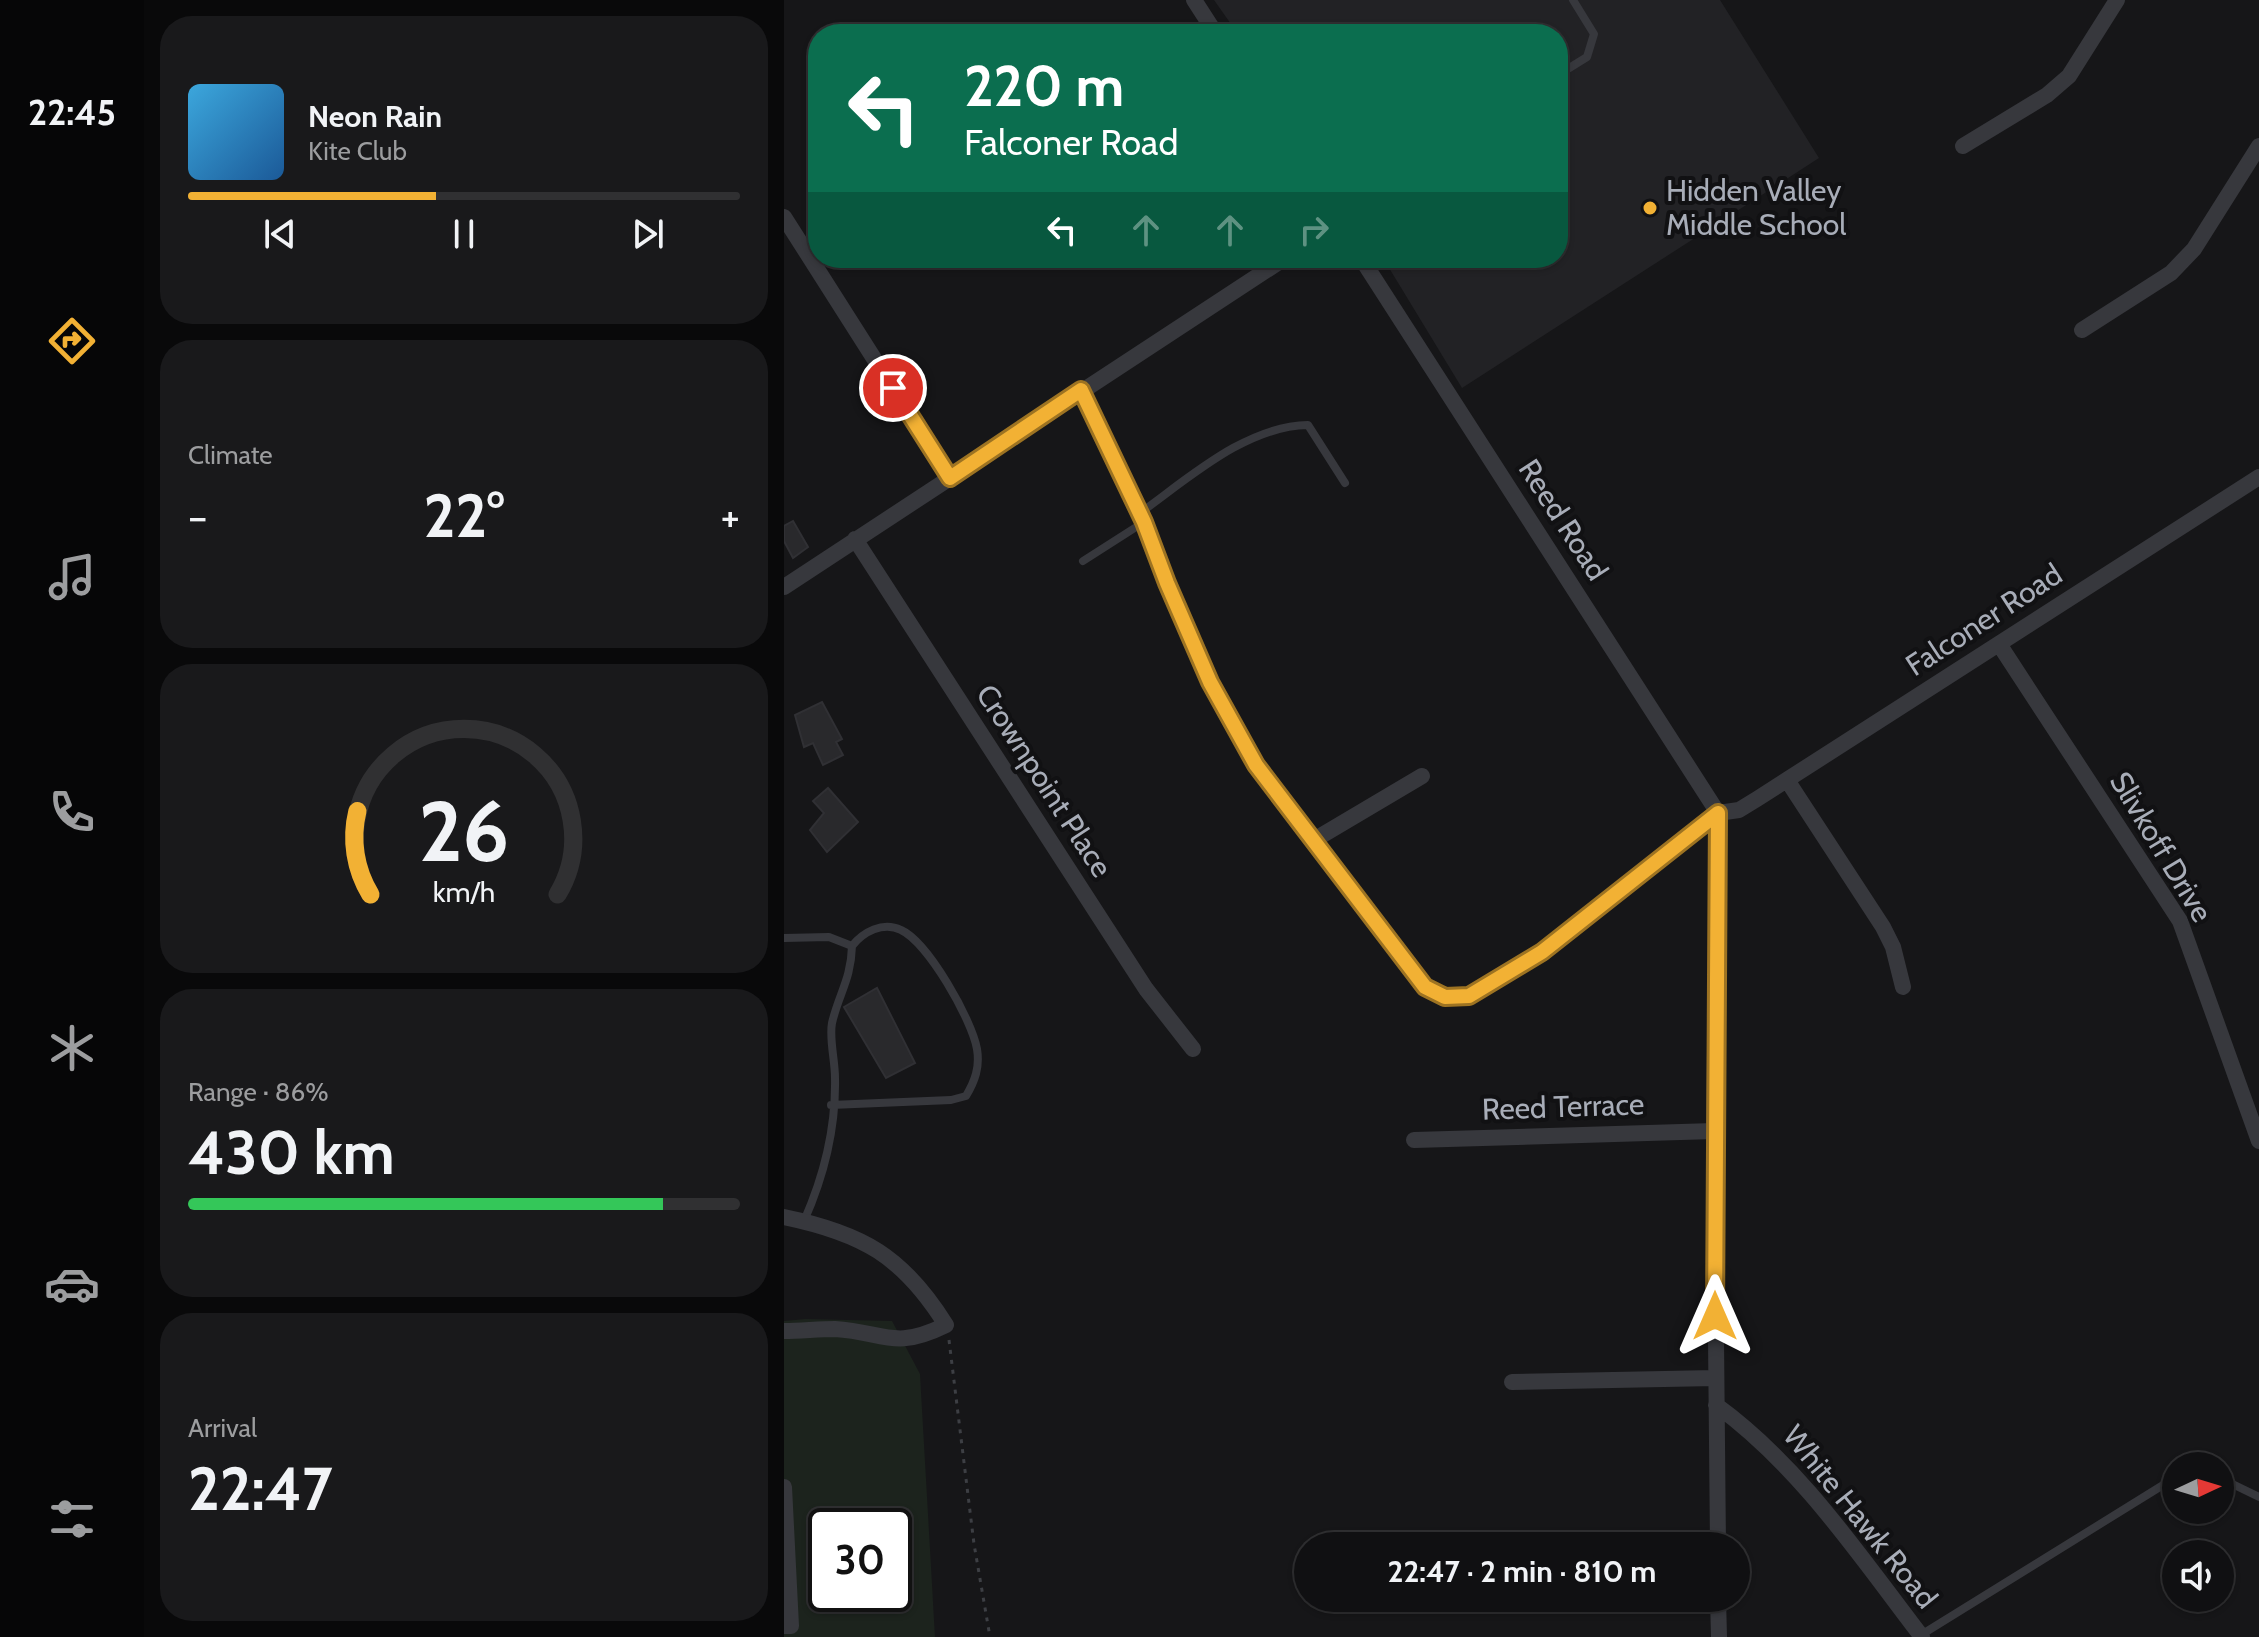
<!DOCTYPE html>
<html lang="en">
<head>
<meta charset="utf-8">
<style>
  body { margin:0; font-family:Cabin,sans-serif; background:#19191b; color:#f1f3f6; height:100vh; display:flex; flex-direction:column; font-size:30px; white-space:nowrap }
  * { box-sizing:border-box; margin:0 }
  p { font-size:26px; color:#9c9d9f }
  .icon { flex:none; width:44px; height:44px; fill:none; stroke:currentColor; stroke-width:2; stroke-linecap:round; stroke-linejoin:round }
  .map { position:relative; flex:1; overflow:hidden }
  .sheet { display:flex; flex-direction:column; gap:16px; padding:16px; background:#09090a; width:640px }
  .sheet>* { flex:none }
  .top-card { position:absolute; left:24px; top:24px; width:760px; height:244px; border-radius:32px; box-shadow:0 2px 6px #0004,0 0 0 2px #303032; background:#0b6e4f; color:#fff; overflow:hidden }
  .needle { width:52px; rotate:86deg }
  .fabs { position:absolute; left:1378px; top:1452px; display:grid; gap:16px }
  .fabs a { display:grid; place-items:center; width:72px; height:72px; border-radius:50%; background:#101012; box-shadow:0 2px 6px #0004,0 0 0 2px #303032; font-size:40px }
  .speed { position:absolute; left:24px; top:1508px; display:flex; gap:16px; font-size:40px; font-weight:700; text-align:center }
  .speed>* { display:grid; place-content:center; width:104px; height:104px; border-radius:50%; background:#101012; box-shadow:0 2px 6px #0004,0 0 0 2px #303032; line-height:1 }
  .speed .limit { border:4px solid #111; border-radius:12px; background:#fff; color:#111 }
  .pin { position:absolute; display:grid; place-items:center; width:68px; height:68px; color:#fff; margin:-34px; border:4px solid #fff; border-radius:50%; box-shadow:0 2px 8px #0007 }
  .me { position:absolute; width:88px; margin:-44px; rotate:0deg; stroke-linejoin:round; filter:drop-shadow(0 0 6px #0008) }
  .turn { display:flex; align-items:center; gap:28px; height:168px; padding:0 24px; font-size:36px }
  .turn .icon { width:104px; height:104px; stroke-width:2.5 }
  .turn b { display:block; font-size:56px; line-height:68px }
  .lanes { display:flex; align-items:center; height:76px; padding:0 24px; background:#0003; justify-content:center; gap:40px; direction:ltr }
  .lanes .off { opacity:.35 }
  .big { font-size:60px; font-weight:700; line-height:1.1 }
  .sheet .tile { flex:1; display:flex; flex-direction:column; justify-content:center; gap:12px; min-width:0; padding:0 28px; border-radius:32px; background:#19191b }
  .sheet .dial { align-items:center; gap:0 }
  .dial svg { height:208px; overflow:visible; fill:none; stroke:#303032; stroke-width:7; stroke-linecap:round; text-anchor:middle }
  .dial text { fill:#f1f3f6; stroke:none }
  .song { display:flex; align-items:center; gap:24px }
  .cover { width:96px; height:96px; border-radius:12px; background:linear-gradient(135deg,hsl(200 70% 55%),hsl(210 70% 35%)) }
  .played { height:8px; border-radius:4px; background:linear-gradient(90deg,#f2b134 45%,#303032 45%) }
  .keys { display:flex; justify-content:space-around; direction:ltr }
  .heat { display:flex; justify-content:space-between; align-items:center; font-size:44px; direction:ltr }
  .charge { height:12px; border-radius:6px; background:linear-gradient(90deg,#34c759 86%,#303032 0) }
  .trip { position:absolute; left:510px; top:1532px; width:456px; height:80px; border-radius:40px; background:#101012; box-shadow:0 2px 6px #0004,0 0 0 2px #303032; font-weight:700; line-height:80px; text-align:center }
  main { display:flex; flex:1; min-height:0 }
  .tab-bar { display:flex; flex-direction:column; width:144px; justify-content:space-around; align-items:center; background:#060607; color:#9c9d9f }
  .tab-bar .icon { width:56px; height:56px }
  .tab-bar .active { color:#f2b134 }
  .tab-bar b { font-size:36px; color:#f1f3f6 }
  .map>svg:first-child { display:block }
  .built { fill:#222225 }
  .green { fill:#1c231d; fill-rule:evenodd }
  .building { fill:#29292c; stroke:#303034; stroke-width:2 }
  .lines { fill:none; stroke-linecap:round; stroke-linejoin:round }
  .path { stroke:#3d3f44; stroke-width:3; stroke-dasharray:4 6; stroke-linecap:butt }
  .lane { stroke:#37383d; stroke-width:8 }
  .street { stroke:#37383d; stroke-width:16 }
  .route-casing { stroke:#9d7322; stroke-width:20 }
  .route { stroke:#f2b134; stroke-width:14 }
  .poi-dot { fill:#f2b134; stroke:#111113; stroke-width:3 }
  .labels { text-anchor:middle; stroke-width:8; stroke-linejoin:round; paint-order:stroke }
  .poi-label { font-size:30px; fill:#a8adb8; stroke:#111113; text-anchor:start }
  .street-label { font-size:30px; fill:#a8adb8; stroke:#111113 }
</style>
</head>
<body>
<main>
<nav class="tab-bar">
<b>22:45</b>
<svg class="icon active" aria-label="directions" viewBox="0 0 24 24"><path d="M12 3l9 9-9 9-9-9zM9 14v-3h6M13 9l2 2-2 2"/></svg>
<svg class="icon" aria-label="music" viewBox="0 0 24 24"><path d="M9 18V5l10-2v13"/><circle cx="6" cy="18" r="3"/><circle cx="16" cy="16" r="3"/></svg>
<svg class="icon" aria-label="phone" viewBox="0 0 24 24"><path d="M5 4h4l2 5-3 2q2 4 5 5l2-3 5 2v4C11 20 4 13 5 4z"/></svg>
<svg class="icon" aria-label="climate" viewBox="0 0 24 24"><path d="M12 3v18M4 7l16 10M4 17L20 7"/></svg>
<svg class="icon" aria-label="car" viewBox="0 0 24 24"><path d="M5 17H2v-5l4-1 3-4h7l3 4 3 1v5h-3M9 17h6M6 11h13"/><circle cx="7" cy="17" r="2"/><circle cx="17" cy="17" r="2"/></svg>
<svg class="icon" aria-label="filters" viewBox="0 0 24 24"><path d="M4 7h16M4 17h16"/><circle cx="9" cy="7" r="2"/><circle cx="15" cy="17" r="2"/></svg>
</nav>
<section class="sheet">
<div class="tile">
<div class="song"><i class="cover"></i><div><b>Neon Rain</b><p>Kite Club</p></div></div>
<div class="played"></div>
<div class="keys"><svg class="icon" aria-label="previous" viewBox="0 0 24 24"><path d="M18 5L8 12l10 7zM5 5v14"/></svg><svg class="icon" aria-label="pause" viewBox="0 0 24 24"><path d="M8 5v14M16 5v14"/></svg><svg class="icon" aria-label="next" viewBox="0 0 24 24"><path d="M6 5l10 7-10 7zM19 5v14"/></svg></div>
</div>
<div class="tile"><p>Climate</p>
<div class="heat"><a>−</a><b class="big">22°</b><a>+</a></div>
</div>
<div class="tile dial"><svg viewBox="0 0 100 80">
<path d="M14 69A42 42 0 1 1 86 69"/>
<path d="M14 69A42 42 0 0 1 9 37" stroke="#f2b134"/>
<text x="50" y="56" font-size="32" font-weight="700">26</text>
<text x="50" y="72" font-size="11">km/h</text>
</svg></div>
<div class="tile"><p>Range · 86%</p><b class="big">430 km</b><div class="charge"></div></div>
<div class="tile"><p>Arrival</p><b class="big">22:47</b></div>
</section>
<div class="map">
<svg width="1475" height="1637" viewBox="0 0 1475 1637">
  <rect width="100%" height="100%" fill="#161618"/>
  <!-- built -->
  <path class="built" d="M 430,0 L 936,0 L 1035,158 L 678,388 L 599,258 L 774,258 L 774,34 L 454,34 Z"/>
  <!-- green -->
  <path class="green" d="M 22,1319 L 108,1321 L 136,1374 L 151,1637 L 0,1637 L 0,1321 ZM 42,1526 L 110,1526 L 110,1594 L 42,1594 Z"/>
  <!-- building -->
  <path class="building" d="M 9,521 L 24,547 L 9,558 L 0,541 L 0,526 Z
    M 38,702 L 58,739 L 52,742 L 59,755 L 39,765 L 29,743 L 20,747 L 11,715 Z
    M 44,788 L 74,822 L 43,852 L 26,830 L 40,813 L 29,801 Z
    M 93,988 L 131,1063 L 102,1078 L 60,1007 Z"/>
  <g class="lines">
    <!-- path -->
    <path class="path" d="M 165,1340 L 190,1544 L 206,1637"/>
    <!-- lane -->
    <path class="lane" d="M 774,75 L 803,57 L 810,34 L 789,0
      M 356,513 C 405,478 462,426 524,425 L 561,483
      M 299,561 L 360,522
      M 0,938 L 45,937 L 68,946 C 67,980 55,993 48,1023 C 45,1039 51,1060 51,1078 C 52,1127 40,1176 20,1221
      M 47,1105 L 167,1100 L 182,1096 C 191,1081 196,1067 193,1049 C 188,1020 144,942 117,930 C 99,921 79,932 68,946
      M 1436,1478 L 1475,1497
      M 1137,1635 L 1392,1477"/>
    <!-- street -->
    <path class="street" d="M 410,0 L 432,34
      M 1179,146 L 1263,95 L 1285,76 L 1333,0
      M 0,217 L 166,478
      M 577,258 L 934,813 L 955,810 L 973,799 L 1475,477
      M 1298,330 L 1387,273 L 1410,249 L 1475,146
      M 297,390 L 360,522 L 383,583 L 426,682 L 472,765 L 641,987 L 661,997 L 685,996 L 758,952 L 934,813
      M 71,539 L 362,989 L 409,1049
      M 0,587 L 501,258
      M 1215,644 L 1396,921 L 1475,1141
      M 1003,780 L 1099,927 L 1109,947 L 1119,987
      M 530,840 L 638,776
      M 630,1140 L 930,1131
      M 0,1217 C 78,1233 119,1256 162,1325 C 109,1351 101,1332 51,1329 C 34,1329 17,1331 0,1331
      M 728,1382 L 931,1378
      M 932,1405 C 1016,1466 1075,1555 1138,1637
      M 0,1487 L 7,1626 L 0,1626
      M 934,1546 L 930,1131 L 934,813
      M 934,1598 L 935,1637"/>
  </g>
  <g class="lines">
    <defs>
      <path id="route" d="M 109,388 L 166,478 L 297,390 L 360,522 L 383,583 L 426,682 L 472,765 L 641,987 L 661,997 L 685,996 L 758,952 L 934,813 L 931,1316"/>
    </defs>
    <!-- route casing -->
    <use href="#route" class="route-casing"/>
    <!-- route -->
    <use href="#route" class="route"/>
  </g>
  <!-- markers -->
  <circle class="poi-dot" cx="866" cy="208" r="8"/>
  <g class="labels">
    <!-- poi labels -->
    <g class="poi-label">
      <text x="882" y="201">Hidden Valley<tspan x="882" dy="34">Middle School</tspan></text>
    </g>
    <!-- street labels -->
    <g class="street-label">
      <text transform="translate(779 520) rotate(57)" y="10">Reed Road</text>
      <text transform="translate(1200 620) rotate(-33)" y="10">Falconer Road</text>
      <text transform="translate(260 781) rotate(57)" y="10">Crownpoint Place</text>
      <text transform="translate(1377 847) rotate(59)" y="10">Slivkoff Drive</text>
      <text transform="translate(779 1107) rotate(-2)" y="10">Reed Terrace</text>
      <text transform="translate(1076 1517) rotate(51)" y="10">White Hawk Road</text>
    </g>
  </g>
</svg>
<div class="fabs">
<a><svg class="needle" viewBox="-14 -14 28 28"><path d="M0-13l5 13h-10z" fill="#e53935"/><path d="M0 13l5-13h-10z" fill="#9c9d9f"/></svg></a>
<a><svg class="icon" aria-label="sound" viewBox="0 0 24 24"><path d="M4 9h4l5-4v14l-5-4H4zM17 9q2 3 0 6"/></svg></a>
</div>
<div class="speed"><div class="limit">30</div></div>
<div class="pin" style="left:109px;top:388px;background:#d93025"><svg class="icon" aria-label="arrive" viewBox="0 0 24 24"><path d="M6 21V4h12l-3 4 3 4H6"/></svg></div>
<svg class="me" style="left:931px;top:1316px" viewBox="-20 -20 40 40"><path d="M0-17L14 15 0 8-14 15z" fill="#f2b134" stroke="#fff" stroke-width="4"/></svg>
<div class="trip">22:47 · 2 min · 810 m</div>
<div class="top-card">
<div class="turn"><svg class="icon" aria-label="left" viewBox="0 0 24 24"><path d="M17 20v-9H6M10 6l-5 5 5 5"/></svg><div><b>220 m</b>Falconer Road</div></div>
<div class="lanes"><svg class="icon" aria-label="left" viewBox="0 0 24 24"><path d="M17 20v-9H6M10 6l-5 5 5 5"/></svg><svg class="icon off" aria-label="ahead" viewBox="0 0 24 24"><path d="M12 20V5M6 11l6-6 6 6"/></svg><svg class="icon off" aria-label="ahead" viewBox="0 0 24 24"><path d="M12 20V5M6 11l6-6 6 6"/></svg><svg class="icon off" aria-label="right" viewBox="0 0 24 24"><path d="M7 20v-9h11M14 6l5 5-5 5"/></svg></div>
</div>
</div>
</main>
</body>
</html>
